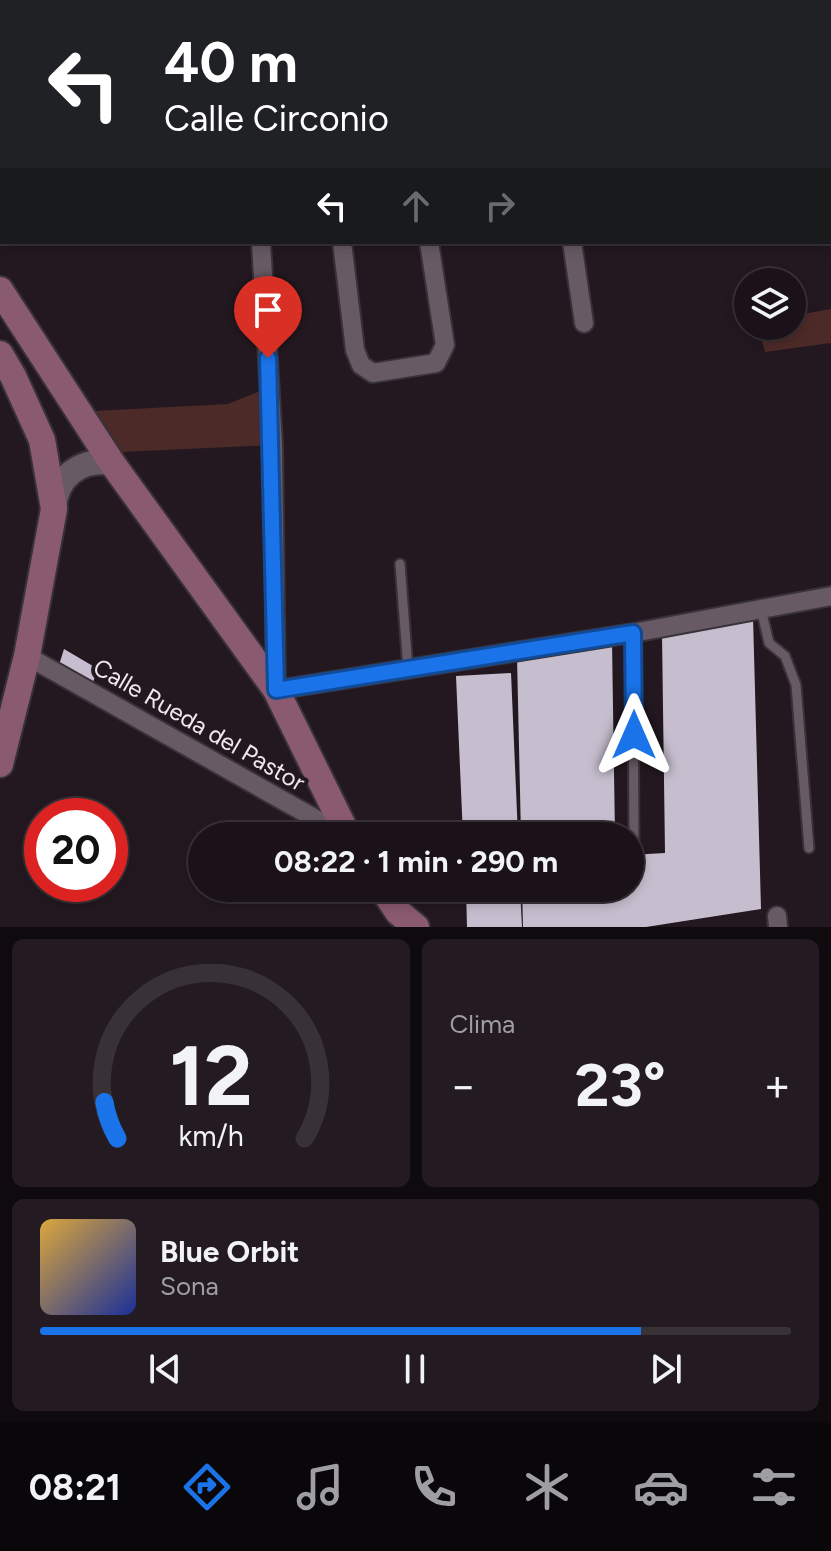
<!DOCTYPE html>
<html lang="es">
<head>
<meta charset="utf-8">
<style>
  body { margin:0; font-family:Figtree,sans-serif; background:#231b21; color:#f1f3f6; height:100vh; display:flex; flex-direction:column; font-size:30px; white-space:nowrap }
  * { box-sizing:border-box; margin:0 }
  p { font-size:26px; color:#9f9ea2 }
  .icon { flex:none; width:44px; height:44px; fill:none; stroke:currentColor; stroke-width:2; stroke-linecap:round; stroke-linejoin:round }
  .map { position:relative; height:927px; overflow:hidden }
  .side { display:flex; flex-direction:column; gap:12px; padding:12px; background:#0e0a0d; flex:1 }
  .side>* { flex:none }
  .guide { position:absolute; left:0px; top:0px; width:832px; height:244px; box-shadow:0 4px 12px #0003,0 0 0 2px #383237; background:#202124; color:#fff; overflow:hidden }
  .controls { position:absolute; left:734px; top:268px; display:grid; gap:16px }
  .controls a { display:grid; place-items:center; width:72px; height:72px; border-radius:50%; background:#1a1218; box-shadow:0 4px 12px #0003,0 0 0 2px #383237; font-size:40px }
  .speed { position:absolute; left:24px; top:798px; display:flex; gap:16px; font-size:40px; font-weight:700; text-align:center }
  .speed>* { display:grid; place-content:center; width:104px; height:104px; border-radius:50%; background:#1a1218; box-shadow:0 4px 12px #0003,0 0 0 2px #383237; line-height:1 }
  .speed .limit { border:12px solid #d22; background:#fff; color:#111 }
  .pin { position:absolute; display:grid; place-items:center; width:68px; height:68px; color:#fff; margin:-82px -34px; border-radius:50% 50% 50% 0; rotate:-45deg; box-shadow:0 0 8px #0007 }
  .pin .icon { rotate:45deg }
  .me { position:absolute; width:88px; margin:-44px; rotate:0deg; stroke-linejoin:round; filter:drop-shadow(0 0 6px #0008) }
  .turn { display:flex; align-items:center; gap:28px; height:168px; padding:0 32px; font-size:36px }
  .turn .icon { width:104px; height:104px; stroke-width:2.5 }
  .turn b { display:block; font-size:56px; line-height:68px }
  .lanes { display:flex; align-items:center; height:76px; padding:0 32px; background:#0003; justify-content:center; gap:40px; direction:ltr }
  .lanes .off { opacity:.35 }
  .big { font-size:60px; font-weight:700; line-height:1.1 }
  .side .card { flex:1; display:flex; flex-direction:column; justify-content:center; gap:12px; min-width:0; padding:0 28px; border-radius:12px; background:#231b21 }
  .side .dial { align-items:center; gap:0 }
  .dial svg { height:208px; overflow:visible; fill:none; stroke:#383237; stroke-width:7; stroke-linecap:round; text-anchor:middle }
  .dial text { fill:#f1f3f6; stroke:none }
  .song { display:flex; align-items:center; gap:24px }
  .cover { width:96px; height:96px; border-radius:12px; background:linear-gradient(135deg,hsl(40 70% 55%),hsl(230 70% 35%)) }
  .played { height:8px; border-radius:4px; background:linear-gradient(90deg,#1a73e8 80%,#383237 80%) }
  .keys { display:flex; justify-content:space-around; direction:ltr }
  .heat { display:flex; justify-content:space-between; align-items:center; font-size:44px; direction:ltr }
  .side .tiles { flex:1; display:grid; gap:12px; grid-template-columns:1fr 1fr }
  .card:last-child { grid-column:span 2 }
  .trip { position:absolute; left:188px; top:822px; width:456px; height:80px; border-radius:40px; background:#1a1218; box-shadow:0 4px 12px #0003,0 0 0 2px #383237; font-weight:700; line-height:80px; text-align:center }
  .menu { display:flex; height:128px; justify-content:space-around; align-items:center; background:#0a070a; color:#9f9ea2 }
  .menu .icon { width:56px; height:56px }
  .menu .on { color:#1a73e8 }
  .menu b { font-size:36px; color:#f1f3f6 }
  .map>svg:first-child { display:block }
  .green { fill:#4c2a28 }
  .building { fill:#c6bece }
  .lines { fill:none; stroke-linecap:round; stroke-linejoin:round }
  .service-casing { stroke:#393238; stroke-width:13 }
  .minor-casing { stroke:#393238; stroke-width:22 }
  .tertiary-casing { stroke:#393238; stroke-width:28 }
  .secondary-casing { stroke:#393238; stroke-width:30 }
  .service { stroke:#675a64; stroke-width:9 }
  .minor { stroke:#675a64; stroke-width:18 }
  .tertiary { stroke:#675a64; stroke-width:24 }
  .secondary { stroke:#8a5a70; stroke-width:26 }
  .route-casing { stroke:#114b97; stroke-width:20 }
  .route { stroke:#1a73e8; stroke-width:14 }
  .labels { text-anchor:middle; stroke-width:8; stroke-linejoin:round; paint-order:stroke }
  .street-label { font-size:24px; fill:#efe8ee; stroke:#231820 }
</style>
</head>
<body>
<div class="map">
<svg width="831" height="927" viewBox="0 0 831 927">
  <rect width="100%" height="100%" fill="#231820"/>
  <!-- green -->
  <path class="green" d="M 831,309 L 831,343 L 765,352 L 758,326 L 792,326 L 792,316 Z
    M 270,387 L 273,445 L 122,452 L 95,411 L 228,404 Z"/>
  <!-- building -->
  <path class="building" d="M 753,617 L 761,909 L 646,927 L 523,927 L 522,888 L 630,888 L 630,855 L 665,853 L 662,634 Z
    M 612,642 L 615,836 L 521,836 L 517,657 Z
    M 64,649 L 98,669 L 93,682 L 59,665 Z
    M 511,673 L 518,836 L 463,836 L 456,676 Z
    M 466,888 L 520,888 L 522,927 L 467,927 Z"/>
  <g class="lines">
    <defs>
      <path id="service" d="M 400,564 L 408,669
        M 761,609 L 769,643 L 785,656 L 796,685 L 809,848
        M 633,633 L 634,850"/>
      <path id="minor" d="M 139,0 L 139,2
        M 380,0 L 380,2
        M 522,0 L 522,2
        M 637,0 L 637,2
        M 752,0 L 752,2
        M 830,35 L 831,35
        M 0,44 L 2,58
        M 0,144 L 2,144
        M 261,242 L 273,445 L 276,690 L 633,633 L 831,596
        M 342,242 L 355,350 L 361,365 L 373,373 L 436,363 L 445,345 L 429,242
        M 572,242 L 584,323
        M 27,656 L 346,836
        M 777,916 L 778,927"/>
      <path id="tertiary" d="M 54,509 C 56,477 80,458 112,463"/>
      <path id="secondary" d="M 0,290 L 112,463 L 276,690 L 348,836
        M 0,354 L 13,376 L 42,440 L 54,509 L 27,656 L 0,764
        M 382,888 L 398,912 L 416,927"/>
    </defs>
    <!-- service casing -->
    <use href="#service" class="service-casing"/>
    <!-- minor casing -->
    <use href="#minor" class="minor-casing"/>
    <!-- tertiary casing -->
    <use href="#tertiary" class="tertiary-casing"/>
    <!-- secondary casing -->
    <use href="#secondary" class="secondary-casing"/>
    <!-- service -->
    <use href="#service" class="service"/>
    <!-- minor -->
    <use href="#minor" class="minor"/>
    <!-- tertiary -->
    <use href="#tertiary" class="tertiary"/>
    <!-- secondary -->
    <use href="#secondary" class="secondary"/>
  </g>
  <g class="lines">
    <defs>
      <path id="route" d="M 268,358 L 276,690 L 633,633 L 634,735"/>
    </defs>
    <!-- route casing -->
    <use href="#route" class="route-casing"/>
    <!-- route -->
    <use href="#route" class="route"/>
  </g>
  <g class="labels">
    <!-- street labels -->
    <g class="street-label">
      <text transform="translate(199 725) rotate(30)" y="8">Calle Rueda del Pastor</text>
    </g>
  </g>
</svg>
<div class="controls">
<a><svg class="icon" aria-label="layers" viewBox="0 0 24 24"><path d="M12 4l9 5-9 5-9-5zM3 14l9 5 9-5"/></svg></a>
</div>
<div class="speed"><div class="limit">20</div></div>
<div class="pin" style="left:268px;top:358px;background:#d93025"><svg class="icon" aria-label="arrive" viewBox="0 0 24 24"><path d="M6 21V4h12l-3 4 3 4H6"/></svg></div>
<svg class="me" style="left:634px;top:735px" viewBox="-20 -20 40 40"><path d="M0-17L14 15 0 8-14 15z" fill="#1a73e8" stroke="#fff" stroke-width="4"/></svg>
<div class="trip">08:22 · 1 min · 290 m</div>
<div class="guide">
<div class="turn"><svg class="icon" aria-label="left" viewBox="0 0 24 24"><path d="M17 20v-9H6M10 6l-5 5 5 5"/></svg><div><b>40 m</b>Calle Circonio</div></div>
<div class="lanes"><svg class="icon" aria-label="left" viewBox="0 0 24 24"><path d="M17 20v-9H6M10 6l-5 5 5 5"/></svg><svg class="icon off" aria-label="ahead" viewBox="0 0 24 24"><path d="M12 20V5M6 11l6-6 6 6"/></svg><svg class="icon off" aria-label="right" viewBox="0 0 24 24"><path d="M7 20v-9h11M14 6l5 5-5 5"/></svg></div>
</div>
</div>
<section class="side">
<div class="tiles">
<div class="card dial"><svg viewBox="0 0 100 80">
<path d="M14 69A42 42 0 1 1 86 69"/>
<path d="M14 69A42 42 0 0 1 9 55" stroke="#1a73e8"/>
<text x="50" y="56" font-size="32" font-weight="700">12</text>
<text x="50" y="72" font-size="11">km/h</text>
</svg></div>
<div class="card"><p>Clima</p>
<div class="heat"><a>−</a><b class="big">23°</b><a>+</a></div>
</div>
<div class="card">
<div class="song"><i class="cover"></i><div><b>Blue Orbit</b><p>Sona</p></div></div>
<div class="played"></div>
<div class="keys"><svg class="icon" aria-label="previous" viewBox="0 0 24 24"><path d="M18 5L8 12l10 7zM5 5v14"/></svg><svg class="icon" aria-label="pause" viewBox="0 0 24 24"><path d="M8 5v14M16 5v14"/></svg><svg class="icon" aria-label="next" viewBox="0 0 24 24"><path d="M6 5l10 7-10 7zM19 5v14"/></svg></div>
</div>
</div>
</section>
<nav class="menu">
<b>08:21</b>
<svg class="icon on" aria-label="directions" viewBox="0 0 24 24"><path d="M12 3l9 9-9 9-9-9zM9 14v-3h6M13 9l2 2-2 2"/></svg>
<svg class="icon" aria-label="music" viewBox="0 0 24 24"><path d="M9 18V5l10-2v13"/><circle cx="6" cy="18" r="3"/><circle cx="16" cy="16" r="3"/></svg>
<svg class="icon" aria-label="phone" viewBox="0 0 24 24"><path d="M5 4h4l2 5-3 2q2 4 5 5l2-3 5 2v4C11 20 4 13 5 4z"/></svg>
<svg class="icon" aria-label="climate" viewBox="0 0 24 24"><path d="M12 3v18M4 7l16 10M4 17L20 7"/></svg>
<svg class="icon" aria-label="car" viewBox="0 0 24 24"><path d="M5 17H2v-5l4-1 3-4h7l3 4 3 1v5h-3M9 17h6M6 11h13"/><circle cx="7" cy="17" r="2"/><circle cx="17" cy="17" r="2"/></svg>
<svg class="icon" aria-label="filters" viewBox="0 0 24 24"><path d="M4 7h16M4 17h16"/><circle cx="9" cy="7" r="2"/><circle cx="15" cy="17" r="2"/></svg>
</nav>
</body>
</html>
